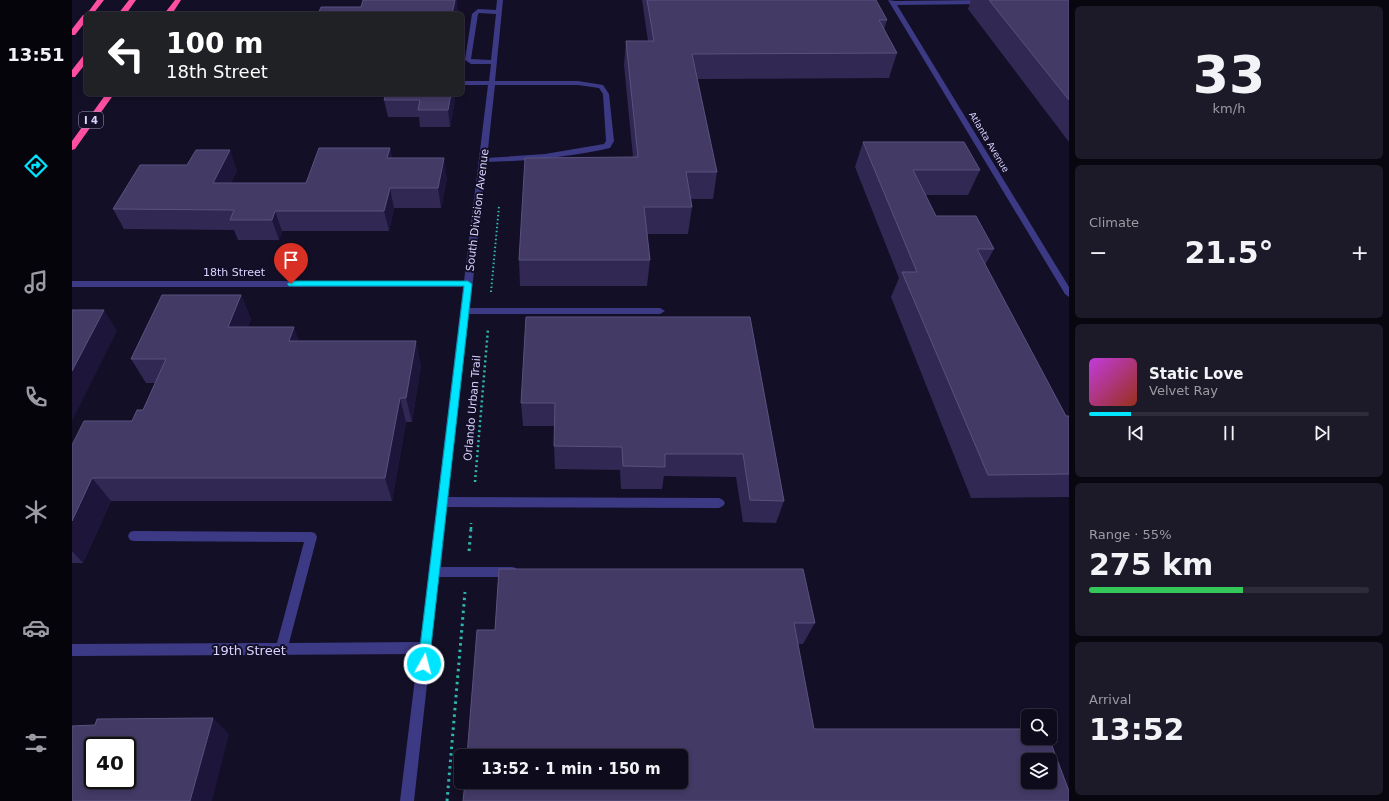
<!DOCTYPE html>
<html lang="en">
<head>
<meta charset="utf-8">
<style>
  body { margin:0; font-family:"DejaVu Sans",sans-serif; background:#1c1929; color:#f1f3f6; height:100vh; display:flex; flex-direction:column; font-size:15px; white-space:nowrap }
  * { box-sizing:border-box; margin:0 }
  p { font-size:13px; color:#9b9ba3 }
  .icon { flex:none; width:22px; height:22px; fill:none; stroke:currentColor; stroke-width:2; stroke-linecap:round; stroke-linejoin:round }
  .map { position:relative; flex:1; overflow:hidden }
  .side { display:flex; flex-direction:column; gap:6px; padding:6px; background:#08060f; width:320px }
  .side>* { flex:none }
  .top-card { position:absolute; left:12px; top:12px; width:380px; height:84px; border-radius:6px; box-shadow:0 2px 6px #0003,0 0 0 1px #2e2b3b; background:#202124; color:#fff; overflow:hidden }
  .fabs { position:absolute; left:949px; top:709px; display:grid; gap:8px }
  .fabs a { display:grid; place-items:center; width:36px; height:36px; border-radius:6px; background:#0e0b1c; box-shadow:0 2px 6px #0003,0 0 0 1px #2e2b3b; font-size:20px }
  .speed { position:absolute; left:12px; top:737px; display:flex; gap:8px; font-size:20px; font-weight:700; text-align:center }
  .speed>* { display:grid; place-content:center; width:52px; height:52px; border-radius:50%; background:#0e0b1c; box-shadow:0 2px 6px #0003,0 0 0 1px #2e2b3b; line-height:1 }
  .speed .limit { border:2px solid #111; border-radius:6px; background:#fff; color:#111 }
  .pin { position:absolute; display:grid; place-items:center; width:34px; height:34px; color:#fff; margin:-41px -17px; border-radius:50% 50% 50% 0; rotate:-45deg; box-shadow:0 0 4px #0007 }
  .pin .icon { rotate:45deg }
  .me { position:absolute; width:44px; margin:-22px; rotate:7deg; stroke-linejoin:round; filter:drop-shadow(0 0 3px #0008) }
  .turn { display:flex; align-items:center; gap:14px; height:84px; padding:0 16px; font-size:18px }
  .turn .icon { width:52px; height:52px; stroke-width:2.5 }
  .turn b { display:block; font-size:28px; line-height:34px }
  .big { font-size:30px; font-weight:800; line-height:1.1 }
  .side .tile { flex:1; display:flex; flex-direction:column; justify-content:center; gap:6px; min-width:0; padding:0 14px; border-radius:6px; background:#1c1929 }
  .side .dial { align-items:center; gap:0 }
  .dial b { font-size:52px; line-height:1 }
  .song { display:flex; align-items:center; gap:12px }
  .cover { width:48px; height:48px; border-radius:6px; background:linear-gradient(135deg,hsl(290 70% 55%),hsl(10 70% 35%)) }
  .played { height:4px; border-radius:2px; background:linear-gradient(90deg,#00e5ff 15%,#2e2b3b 15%) }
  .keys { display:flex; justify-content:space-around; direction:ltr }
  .heat { display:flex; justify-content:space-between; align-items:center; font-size:22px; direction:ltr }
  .charge { height:6px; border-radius:3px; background:linear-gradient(90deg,#34c759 55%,#2e2b3b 0) }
  .trip { position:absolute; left:382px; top:749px; width:234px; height:40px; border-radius:6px; background:#0e0b1c; box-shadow:0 2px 6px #0003,0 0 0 1px #2e2b3b; font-weight:800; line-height:40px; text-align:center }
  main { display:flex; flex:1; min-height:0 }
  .dock { display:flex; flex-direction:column; width:72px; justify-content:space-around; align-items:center; background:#06040b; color:#9b9ba3 }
  .dock .icon { width:28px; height:28px }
  .dock .on { color:#00e5ff }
  .dock b { font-size:18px; color:#f1f3f6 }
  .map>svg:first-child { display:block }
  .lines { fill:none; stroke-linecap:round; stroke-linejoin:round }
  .path-far2 { stroke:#2fb8b0; stroke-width:2; stroke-dasharray:1.5 2.5; stroke-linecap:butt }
  .path-far1 { stroke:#2fb8b0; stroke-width:2.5; stroke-dasharray:2 3; stroke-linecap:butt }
  .path { stroke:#2fb8b0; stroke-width:3; stroke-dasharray:2.5 4; stroke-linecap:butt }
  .minor { fill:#3d3a85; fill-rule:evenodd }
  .highway { fill:#ff4fa3; fill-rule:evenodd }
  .wall { fill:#312854 }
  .shaded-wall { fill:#1d163a }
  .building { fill:#433a66; stroke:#5a527e; fill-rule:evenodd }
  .route { fill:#00e5ff; stroke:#0095a6 }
  .labels { text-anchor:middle; stroke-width:4; stroke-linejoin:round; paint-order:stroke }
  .far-street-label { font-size:9px; fill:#d9d4ff; stroke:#130f26 }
  .shield { fill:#130f26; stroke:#9e99be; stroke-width:1 }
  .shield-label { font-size:10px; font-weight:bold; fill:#d9d4ff }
  .street-label { font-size:11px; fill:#d9d4ff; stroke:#130f26 }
  .near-street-label { font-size:13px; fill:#d9d4ff; stroke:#130f26 }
</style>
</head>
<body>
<main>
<nav class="dock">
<b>13:51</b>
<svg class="icon on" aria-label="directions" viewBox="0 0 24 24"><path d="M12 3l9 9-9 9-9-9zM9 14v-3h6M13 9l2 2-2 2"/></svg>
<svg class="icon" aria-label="music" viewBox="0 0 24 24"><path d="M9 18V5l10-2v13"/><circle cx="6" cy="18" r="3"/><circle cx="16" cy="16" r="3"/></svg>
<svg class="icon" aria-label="phone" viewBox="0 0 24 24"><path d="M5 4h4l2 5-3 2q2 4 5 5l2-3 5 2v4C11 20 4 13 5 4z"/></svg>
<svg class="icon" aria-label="climate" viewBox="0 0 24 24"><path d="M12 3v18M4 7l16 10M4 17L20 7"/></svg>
<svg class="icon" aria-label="car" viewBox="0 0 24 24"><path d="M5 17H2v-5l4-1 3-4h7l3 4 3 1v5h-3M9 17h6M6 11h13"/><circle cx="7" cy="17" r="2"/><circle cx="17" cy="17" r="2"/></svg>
<svg class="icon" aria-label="filters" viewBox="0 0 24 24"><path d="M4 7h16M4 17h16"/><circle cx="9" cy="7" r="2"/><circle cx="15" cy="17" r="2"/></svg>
</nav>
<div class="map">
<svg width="997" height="801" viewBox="0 0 997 801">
  <rect width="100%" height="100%" fill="#130f26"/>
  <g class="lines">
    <!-- path-far2 -->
    <path class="path-far2" d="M 419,292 L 427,206"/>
    <!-- path-far1 -->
    <path class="path-far1" d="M 403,482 L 416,329
      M 399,529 L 399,523"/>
    <!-- path -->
    <path class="path" d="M 397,551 L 399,528
      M 375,801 L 393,592"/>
    <!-- minor -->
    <path class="minor" d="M 425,0 L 431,0 L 423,81 L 506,81 L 531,85 L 537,94 L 542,141 L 538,148 C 497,157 456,161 414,162 L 398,308 L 588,308 L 593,311 L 588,314 L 397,314 L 376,497 L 647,498 L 651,500 L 653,503 L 651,506 L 647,508 L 375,507 L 369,567 L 440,567 L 444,568 L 446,572 L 444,576 L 440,577 L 367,577 L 342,801 L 328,801 L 346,654 L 0,656 L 0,644 L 205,643 L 232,542 L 62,541 L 58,540 L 56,536 L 58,532 L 62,531 L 239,532 L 243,533 L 245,537 L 217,643 L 348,642 L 391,287 L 0,287 L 0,281 L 392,281 L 416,85 L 390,85 L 390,81 L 417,81 L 419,64 L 399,64 L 393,60 L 400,14 L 406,9 L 424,10 ZM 407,13 L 424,14 L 419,60 L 399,59 L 406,14 ZM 423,85 L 506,85 L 527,88 L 531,94 L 534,141 L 532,144 L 473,154 L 415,158 Z
      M 816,0 L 823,1 L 913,0 L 916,2 L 913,4 L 825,5 L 997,287 L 997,297 L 993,294 Z"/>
    <!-- highway -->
    <path class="highway" d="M 25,0 L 32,0 L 21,14 L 14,15 Z
      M 57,0 L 64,0 L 54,14 L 46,14 Z
      M 103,0 L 109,0 L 100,14 L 92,14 Z
      M 11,15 L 14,15 L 14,21 L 3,35 L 0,35 L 0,29 Z
      M 11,56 L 14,56 L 14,63 L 3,77 L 0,77 L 0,70 Z
      M 34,94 L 42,94 L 3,149 L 0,150 L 0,141 Z"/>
  </g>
  <!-- wall -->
  <path class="wall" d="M 570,0 L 804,0 L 815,20 L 812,30 L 825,53 L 817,78 L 625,79 L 645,172 L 641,199 L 618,199 L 620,207 L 616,234 L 575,234 L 578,260 L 575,286 L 448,286 L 447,260 L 561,157 L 552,65 L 554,41 L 576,41 Z
    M 899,0 L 997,0 L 997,142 L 896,9 Z
    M 379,94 L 382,94 L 383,100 L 378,127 L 348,127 L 347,117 L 316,117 L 312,100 Z
    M 791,142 L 908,170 L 896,195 L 853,195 L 864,216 L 922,249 L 913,265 L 994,416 L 997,416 L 997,497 L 899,498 L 819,297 L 827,278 L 783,167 Z
    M 318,148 L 320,158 L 375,178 L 369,208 L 322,208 L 317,231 L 210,231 L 207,240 L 166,240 L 162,230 L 52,229 L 41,209 L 115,165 L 165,170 L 159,183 L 234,183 Z
    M 169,295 L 179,320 L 176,327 L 227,341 L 349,365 L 340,422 L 334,422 L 320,501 L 39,501 L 11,563 L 0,563 L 0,445 L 60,421 L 71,410 L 83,383 L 74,383 L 59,359 Z
    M 678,317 L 712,501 L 704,523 L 671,522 L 664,477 L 592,476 L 590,489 L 549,489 L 548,470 L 483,469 L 482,446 L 483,426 L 451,426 L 449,403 Z
    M 427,569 L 743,623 L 731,644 L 726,644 L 391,801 L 423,630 Z"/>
  <!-- shaded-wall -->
  <path class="shaded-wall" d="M 381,0 L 385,0 L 386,11 L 385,14 L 380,14 Z
    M 379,94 L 382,94 L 383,100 L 378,127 L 376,110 Z
    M 318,148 L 322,168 L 315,158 Z
    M 158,150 L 165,170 L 149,203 L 141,183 Z
    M 372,158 L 375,178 L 369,208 L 366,188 Z
    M 318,188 L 322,208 L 317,231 L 312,211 Z
    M 203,211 L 210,231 L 207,240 L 200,220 Z
    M 169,295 L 179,320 L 167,352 L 156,327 Z
    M 32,310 L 45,331 L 0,421 L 0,371 Z
    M 222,327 L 231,352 L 217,341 Z
    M 344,341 L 349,365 L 340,422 L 334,398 Z
    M 328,398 L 334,422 L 320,501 L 313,478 Z
    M 20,478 L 39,501 L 11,563 L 0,551 L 0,521 Z
    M 141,718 L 157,734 L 140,801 L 118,801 Z"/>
  <!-- building -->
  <path class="building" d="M 291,0 L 383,0 L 380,14 L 246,14 L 249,7 L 289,7 Z
    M 575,0 L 804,0 L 815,20 L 807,20 L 825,53 L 620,54 L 645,172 L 614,172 L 620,207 L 572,207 L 578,260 L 447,260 L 453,158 L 566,157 L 554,41 L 582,41 Z
    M 917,0 L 997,0 L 997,100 Z
    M 314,94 L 379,94 L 376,110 L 346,110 L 348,100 L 312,100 Z
    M 791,142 L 892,142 L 908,170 L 841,170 L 864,216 L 904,216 L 922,249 L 905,249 L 994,416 L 997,416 L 997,474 L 916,475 L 830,272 L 845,272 Z
    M 247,148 L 318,148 L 315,158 L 372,158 L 366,188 L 318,188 L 312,211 L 203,211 L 200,220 L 158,220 L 162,210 L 41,209 L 68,165 L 115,165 L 124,150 L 158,150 L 141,183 L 234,183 Z
    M 90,295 L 169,295 L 156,327 L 222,327 L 217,341 L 344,341 L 334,398 L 328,398 L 313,478 L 20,478 L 0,521 L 0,445 L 12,421 L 60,421 L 65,410 L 71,410 L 94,359 L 59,359 Z
    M 0,310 L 32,310 L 0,371 Z
    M 454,317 L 678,317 L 712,501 L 678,500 L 671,454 L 593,454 L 593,467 L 551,466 L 550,447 L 482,446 L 483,403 L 449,403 Z
    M 427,569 L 731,569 L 743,623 L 722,623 L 742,729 L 956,729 L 956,738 L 977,738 L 997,791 L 997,801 L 391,801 L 393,782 L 609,782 L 609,756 L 395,756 L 405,630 L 423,630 ZM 956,760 L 978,760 L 978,782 L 956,782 Z
    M 141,718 L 118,801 L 0,801 L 0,726 L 23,725 L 25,719 ZM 21,746 L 55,746 L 55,780 L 21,780 Z"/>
  <!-- route -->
  <path class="route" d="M 219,281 L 396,281 L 400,284 L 357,664 L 356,668 L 352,669 L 347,668 L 346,664 L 392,286 L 217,286 L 215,284 Z"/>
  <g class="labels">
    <!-- far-street labels -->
    <g class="far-street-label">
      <text transform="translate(917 142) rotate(59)" y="3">Atlanta Avenue</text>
    </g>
    <!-- shield labels -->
    <rect class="shield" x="7" y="112" width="24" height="16" rx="3"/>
    <g class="shield-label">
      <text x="19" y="124">I 4</text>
    </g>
    <!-- street labels -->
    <g class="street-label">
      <text transform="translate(405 210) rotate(-83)" y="4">South Division Avenue</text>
      <text x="162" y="276">18th Street</text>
      <text transform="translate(400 408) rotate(-85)" y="4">Orlando Urban Trail</text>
    </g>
    <!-- near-street labels -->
    <g class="near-street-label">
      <text x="177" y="655">19th Street</text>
    </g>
  </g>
</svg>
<div class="fabs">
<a><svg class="icon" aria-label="search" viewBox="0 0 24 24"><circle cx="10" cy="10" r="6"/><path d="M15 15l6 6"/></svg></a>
<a><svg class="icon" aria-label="layers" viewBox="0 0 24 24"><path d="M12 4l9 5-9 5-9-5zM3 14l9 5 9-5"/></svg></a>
</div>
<div class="speed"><div class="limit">40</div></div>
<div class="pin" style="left:219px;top:284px;background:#d93025"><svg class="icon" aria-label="arrive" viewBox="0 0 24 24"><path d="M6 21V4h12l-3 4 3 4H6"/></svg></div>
<svg class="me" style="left:352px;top:664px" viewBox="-20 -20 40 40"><circle r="17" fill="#00e5ff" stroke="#fff" stroke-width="3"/><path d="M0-11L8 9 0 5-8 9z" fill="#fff"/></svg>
<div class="trip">13:52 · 1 min · 150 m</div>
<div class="top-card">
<div class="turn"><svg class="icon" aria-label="left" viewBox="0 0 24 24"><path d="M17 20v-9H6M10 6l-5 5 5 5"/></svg><div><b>100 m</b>18th Street</div></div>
</div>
</div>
<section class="side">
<div class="tile dial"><b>33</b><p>km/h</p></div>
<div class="tile"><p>Climate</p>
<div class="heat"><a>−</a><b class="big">21.5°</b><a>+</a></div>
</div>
<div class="tile">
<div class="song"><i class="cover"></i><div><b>Static Love</b><p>Velvet Ray</p></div></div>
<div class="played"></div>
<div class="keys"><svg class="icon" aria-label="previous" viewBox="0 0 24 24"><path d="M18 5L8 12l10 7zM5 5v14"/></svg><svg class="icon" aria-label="pause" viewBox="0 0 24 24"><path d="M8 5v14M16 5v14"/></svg><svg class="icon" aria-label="next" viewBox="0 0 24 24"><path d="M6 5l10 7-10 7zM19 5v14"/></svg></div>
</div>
<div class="tile"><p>Range · 55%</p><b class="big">275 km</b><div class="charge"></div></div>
<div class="tile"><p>Arrival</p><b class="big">13:52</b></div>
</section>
</main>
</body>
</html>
